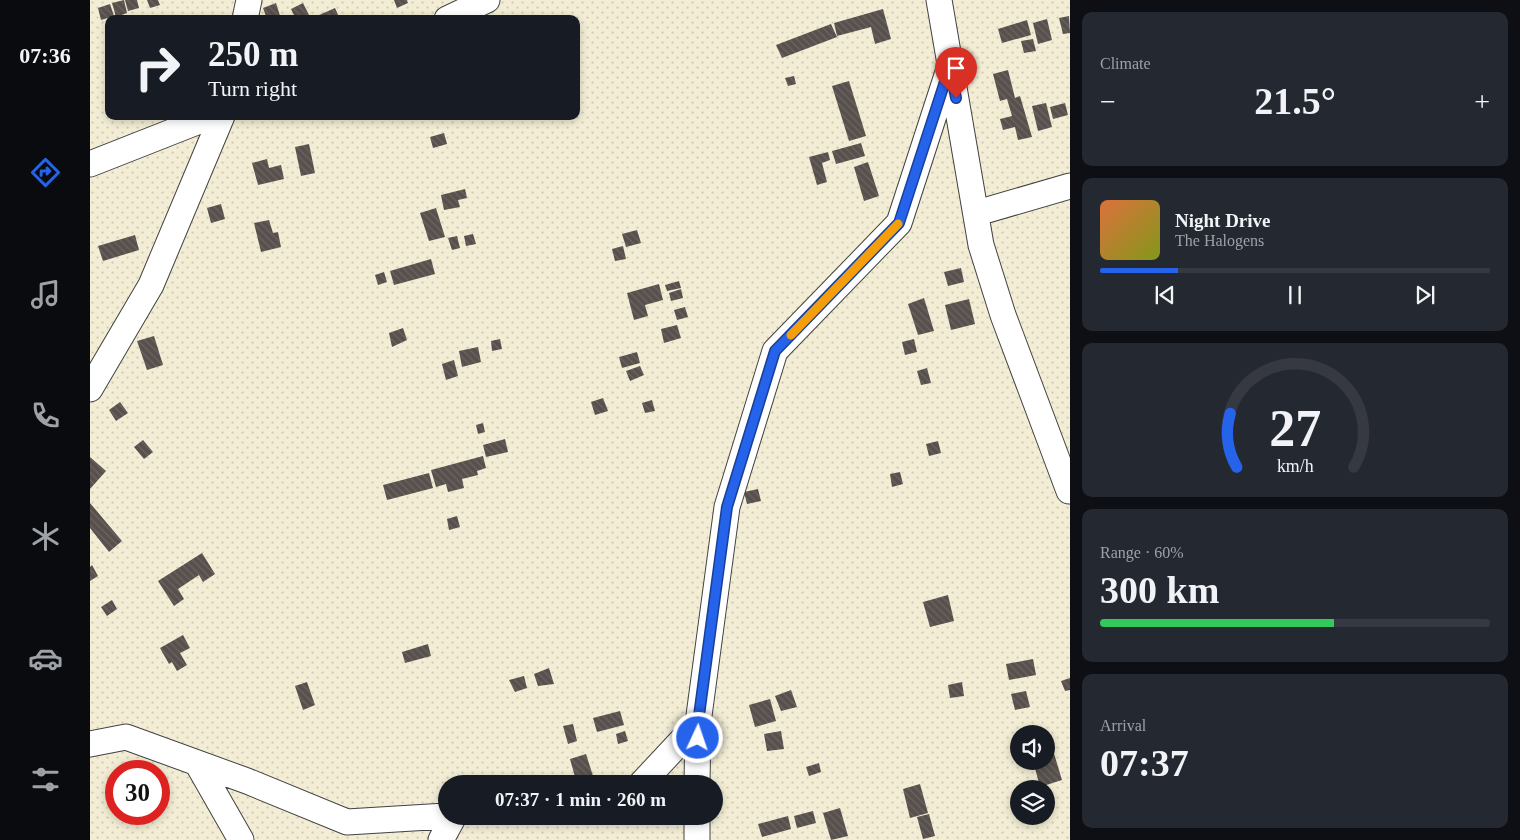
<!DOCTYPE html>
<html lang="en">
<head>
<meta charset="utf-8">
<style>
  body { margin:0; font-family:Georgia,serif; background:#242831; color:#f1f3f6; height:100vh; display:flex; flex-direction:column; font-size:19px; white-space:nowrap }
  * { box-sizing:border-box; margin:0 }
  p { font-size:16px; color:#9ea1a6 }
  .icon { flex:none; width:28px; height:28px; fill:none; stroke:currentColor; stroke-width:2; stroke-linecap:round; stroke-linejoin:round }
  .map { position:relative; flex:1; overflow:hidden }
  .side { display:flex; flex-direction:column; gap:12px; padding:12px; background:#0d0f14; width:450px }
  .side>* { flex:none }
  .top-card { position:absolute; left:15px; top:15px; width:475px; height:105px; border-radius:10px; box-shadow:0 2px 8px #0003; background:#171b24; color:#f1f3f6; overflow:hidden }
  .fabs { position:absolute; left:920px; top:725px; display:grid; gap:10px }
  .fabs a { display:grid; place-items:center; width:45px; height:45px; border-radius:50%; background:#171b24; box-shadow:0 2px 8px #0003; font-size:25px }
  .speed { position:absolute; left:15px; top:760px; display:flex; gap:10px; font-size:25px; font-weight:700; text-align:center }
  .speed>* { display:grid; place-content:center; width:65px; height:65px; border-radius:50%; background:#171b24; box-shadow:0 2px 8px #0003; line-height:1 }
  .speed .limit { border:8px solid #d22; background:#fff; color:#111 }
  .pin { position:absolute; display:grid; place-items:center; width:42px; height:42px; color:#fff; margin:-51px -21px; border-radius:50% 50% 50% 0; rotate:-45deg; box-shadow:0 0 5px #0007 }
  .pin .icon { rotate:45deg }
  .me { position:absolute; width:55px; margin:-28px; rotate:3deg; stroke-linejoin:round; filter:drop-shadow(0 0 4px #0008) }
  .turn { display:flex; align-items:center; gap:18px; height:105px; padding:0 20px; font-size:22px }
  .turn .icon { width:65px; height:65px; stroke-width:2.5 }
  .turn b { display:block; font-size:35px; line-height:42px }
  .big { font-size:38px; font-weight:800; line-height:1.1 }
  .side .widget { flex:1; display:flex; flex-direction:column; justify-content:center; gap:8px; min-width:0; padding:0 18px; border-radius:10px; background:#242831 }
  .side .dial { align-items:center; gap:0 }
  .dial svg { height:130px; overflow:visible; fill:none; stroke:#363941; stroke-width:7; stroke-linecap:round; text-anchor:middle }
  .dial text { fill:#f1f3f6; stroke:none }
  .song { display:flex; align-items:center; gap:15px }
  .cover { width:60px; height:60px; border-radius:8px; background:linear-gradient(135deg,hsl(20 70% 55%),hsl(70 70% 35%)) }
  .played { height:5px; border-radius:2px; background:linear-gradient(90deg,#2563eb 20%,#363941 20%) }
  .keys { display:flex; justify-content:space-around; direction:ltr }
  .heat { display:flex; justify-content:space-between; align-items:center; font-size:28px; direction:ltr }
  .charge { height:8px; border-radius:4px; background:linear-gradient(90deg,#34c759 60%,#363941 0) }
  .trip { position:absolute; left:348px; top:775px; width:285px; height:50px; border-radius:25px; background:#171b24; box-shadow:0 2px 8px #0003; font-weight:800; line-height:50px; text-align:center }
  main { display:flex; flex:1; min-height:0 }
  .tabs { display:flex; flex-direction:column; width:90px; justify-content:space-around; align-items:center; background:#090b0e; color:#9ea1a6 }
  .tabs .icon { width:35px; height:35px }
  .tabs .selected { color:#2563eb }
  .tabs b { font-size:22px; color:#f1f3f6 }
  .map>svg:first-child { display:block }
  .farmland { fill:url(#farmland-dots); fill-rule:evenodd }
  .building { fill:url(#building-back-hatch) }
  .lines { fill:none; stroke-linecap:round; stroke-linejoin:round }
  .minor-casing { stroke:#424242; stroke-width:27 }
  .minor { stroke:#fff; stroke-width:25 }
  .route-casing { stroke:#184099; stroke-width:12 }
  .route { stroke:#2563eb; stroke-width:9 }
  .slow { stroke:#f59e0b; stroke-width:9 }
</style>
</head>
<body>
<main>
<nav class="tabs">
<b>07:36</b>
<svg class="icon selected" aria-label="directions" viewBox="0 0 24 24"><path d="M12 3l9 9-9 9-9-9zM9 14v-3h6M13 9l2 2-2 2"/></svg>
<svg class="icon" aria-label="music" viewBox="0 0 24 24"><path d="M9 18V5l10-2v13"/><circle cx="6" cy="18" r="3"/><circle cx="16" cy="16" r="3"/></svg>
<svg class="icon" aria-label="phone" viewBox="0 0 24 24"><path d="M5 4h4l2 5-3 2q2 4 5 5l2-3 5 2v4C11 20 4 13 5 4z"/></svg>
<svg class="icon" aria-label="climate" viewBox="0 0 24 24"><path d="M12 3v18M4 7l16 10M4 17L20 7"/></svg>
<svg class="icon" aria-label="car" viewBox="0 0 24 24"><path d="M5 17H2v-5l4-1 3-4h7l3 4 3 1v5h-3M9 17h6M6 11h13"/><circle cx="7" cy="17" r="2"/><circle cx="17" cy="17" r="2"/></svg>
<svg class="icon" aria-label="filters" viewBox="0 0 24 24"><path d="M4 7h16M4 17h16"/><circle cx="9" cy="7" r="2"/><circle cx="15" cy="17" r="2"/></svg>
</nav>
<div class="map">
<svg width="980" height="840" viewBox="0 0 980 840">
  <defs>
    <pattern id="farmland-dots" width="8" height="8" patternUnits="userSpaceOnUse" patternTransform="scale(1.25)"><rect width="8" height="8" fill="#f2edd4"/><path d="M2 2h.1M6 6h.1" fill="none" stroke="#cecab5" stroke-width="1.8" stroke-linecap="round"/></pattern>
    <pattern id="building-back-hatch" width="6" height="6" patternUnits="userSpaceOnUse" patternTransform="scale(1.25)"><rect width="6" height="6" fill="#57504d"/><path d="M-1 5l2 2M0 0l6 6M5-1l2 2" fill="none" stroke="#6a6562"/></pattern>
  </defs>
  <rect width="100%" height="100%" fill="#fefbf3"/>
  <!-- farmland -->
  <path class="farmland" d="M 0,0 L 980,0 L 980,840 L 0,840 ZM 19,19 L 486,19 L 486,116 L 19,116 ZM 929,734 L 956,734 L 956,761 L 929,761 ZM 26,771 L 69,771 L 69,814 L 26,814 ZM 356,784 L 624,784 L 624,816 L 356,816 ZM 929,789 L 956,789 L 956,816 L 929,816 Z"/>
  <!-- building -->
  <path class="building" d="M 34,0 L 37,13 L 26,17 L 22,3 Z
    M 35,0 L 47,0 L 49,8 L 38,11 Z
    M 57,0 L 68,0 L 70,5 L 60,8 Z
    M 304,0 L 317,0 L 318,3 L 307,8 Z
    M 186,3 L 191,19 L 177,19 L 173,8 Z
    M 213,3 L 219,15 L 206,19 L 201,9 Z
    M 20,4 L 24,16 L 11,20 L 8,8 Z
    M 245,8 L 250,19 L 228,19 L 227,16 Z
    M 793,9 L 801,39 L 785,44 L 781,27 L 747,36 L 744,23 Z
    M 979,16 L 980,33 L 973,34 L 969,18 Z
    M 957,19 L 962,40 L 948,44 L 943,23 Z
    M 937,20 L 941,35 L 912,43 L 908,29 Z
    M 741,24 L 747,37 L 692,58 L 686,45 Z
    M 943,39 L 946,51 L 934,53 L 931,41 Z
    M 918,70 L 925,98 L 930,96 L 942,137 L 928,140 L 925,127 L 913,130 L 910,119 L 922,116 L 917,99 L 910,101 L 903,74 Z
    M 704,76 L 706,84 L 698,86 L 695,78 Z
    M 759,81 L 776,136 L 759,141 L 742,86 Z
    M 956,103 L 962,127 L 948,131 L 942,106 Z
    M 975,103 L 978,115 L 963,119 L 960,107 Z
    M 354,133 L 357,144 L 343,148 L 340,137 Z
    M 771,143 L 775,156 L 746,164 L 742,151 Z
    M 219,144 L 225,173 L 211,176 L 205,147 Z
    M 738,152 L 740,160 L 732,163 L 737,182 L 727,185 L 719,157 Z
    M 177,159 L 179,168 L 191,165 L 194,179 L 168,185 L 162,163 Z
    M 778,162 L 789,196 L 774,201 L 764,167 Z
    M 375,189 L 377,198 L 368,200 L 370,207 L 354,210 L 351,195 Z
    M 131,204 L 135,219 L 121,223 L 117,208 Z
    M 346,208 L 355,237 L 339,241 L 330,213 Z
    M 179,220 L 183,233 L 188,232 L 191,247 L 171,252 L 164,223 Z
    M 547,230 L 551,243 L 536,247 L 532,234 Z
    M 383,234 L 386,244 L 376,246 L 374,236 Z
    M 45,235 L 49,250 L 13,261 L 8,246 Z
    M 367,236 L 370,248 L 362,250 L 358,238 Z
    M 533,246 L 536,259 L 525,261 L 522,249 Z
    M 341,259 L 345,274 L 304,285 L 300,271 Z
    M 871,268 L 874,282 L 858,286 L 854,272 Z
    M 294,272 L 297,282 L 288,285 L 285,275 Z
    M 589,281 L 591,288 L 577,291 L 575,285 Z
    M 569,284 L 573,300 L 555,305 L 558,316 L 544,320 L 537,293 Z
    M 591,289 L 593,298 L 581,301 L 579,293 Z
    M 834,298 L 844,331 L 828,335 L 818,304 Z
    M 879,299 L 885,324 L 861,330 L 855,305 Z
    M 595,307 L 598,317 L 587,320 L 584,310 Z
    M 587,325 L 591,338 L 574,343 L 571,329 Z
    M 313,328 L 317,340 L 302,347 L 299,333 Z
    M 64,336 L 73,365 L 57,370 L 47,341 Z
    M 410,339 L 412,349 L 402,351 L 401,341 Z
    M 824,339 L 827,352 L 815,355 L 812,342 Z
    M 388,347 L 391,362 L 372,367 L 369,351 Z
    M 547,352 L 550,363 L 532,368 L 529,357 Z
    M 364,360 L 368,376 L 356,380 L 352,364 Z
    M 550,366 L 554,375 L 540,381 L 536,371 Z
    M 837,368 L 841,383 L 831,385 L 827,371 Z
    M 513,398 L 518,411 L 505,415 L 501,402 Z
    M 562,400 L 565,411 L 555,413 L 552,403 Z
    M 30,402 L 38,413 L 26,421 L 19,410 Z
    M 393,423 L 395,432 L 388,434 L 386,425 Z
    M 415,439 L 418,452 L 396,457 L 393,445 Z
    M 53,440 L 63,452 L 54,459 L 44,447 Z
    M 848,441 L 851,453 L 839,456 L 836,444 Z
    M 393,456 L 396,468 L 387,471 L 388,475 L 372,479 L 374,488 L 358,492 L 356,484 L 346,487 L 341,470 Z
    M 0,457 L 16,471 L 0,489 Z
    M 810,472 L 813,484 L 802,487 L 800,474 Z
    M 339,473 L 343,488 L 297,500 L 293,485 Z
    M 668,489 L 671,501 L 657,504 L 654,492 Z
    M 0,503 L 32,541 L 19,552 L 0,528 Z
    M 367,516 L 370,527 L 359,530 L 357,519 Z
    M 112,553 L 125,574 L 113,582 L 109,575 L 88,589 L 94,599 L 84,606 L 68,581 Z
    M 2,565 L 8,576 L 0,581 L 0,567 Z
    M 858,595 L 864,621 L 840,627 L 833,602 Z
    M 22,600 L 27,609 L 17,616 L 11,607 Z
    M 93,635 L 100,648 L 90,653 L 97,665 L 87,671 L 82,662 L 79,664 L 70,648 Z
    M 338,644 L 341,656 L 315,663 L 312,652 Z
    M 943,659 L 946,675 L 919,680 L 916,664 Z
    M 459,668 L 464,684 L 448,686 L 444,674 Z
    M 434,676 L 437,688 L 425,692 L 419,680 Z
    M 980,678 L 980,690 L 975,691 L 971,681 Z
    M 217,682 L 225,705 L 213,710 L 205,686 Z
    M 872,682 L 874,696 L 860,698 L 858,685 Z
    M 701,690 L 707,707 L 691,711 L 685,696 Z
    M 936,691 L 940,707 L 925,710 L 921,694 Z
    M 680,699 L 686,721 L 665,727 L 659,705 Z
    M 530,711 L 534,725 L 507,732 L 503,718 Z
    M 483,724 L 487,741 L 478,744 L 473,726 Z
    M 535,731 L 538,741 L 528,744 L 526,734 Z
    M 691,731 L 694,749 L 677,751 L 674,734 Z
    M 963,750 L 972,780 L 950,787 L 943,761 L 956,761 L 956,751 Z
    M 496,754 L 504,779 L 487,784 L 480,759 Z
    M 729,763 L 731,772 L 719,776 L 716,767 Z
    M 830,784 L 838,813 L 820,818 L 813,789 Z
    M 750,808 L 758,836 L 741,840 L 733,813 Z
    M 723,811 L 726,823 L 707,828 L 704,816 Z
    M 839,814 L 845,836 L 833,839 L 827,817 Z
    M 698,816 L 701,829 L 672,837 L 668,824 Z"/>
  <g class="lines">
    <defs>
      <path id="minor" d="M 849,0 L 891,245 L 913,315 L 979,491
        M 155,19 L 159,0
        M 357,19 L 397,0
        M 0,164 L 122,116
        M 887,213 L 980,186
        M 0,389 L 61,285 L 132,116
        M 0,744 L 36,737 L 157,781 L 257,822 L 356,816
        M 107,763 L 151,840
        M 551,784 L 608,723 L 637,507 L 685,351 L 809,223 L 860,66
        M 607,784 L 608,723
        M 351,840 L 364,816
        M 607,840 L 607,816"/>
    </defs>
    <!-- minor casing -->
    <use href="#minor" class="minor-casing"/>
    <!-- minor -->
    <use href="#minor" class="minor"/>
  </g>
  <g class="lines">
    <defs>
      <path id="route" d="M 608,738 L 608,723 L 637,507 L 685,351 L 809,223 L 860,66 L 866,98"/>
    </defs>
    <!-- route casing -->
    <use href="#route" class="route-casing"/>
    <!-- route -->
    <use href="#route" class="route"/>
    <!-- slow -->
    <path class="slow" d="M 701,335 L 808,224"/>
  </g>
</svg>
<div class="fabs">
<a><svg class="icon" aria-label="sound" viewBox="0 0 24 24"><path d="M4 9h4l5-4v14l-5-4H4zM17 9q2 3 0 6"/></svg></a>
<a><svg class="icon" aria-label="layers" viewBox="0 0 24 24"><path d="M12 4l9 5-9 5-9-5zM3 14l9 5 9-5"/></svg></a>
</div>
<div class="speed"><div class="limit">30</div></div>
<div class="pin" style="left:866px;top:98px;background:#d93025"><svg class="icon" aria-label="arrive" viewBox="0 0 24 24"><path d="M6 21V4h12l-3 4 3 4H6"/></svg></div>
<svg class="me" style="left:608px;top:738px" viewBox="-20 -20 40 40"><circle r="17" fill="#2563eb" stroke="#fff" stroke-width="3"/><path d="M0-11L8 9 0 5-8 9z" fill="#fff"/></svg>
<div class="trip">07:37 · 1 min · 260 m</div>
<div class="top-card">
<div class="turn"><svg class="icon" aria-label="right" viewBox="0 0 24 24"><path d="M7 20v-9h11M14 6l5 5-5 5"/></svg><div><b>250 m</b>Turn right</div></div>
</div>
</div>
<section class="side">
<div class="widget"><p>Climate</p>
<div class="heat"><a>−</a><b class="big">21.5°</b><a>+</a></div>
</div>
<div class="widget">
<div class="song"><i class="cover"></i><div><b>Night Drive</b><p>The Halogens</p></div></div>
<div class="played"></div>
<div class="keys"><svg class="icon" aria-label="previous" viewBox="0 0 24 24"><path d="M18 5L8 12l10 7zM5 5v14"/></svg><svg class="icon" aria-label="pause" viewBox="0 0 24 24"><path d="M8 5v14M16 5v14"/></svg><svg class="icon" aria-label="next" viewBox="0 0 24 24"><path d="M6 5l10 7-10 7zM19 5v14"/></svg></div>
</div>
<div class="widget dial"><svg viewBox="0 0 100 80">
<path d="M14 69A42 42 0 1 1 86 69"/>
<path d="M14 69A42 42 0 0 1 10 36" stroke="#2563eb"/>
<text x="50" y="56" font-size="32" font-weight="700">27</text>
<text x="50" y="72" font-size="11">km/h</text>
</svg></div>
<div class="widget"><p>Range · 60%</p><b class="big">300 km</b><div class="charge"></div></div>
<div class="widget"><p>Arrival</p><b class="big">07:37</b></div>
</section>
</main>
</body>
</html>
